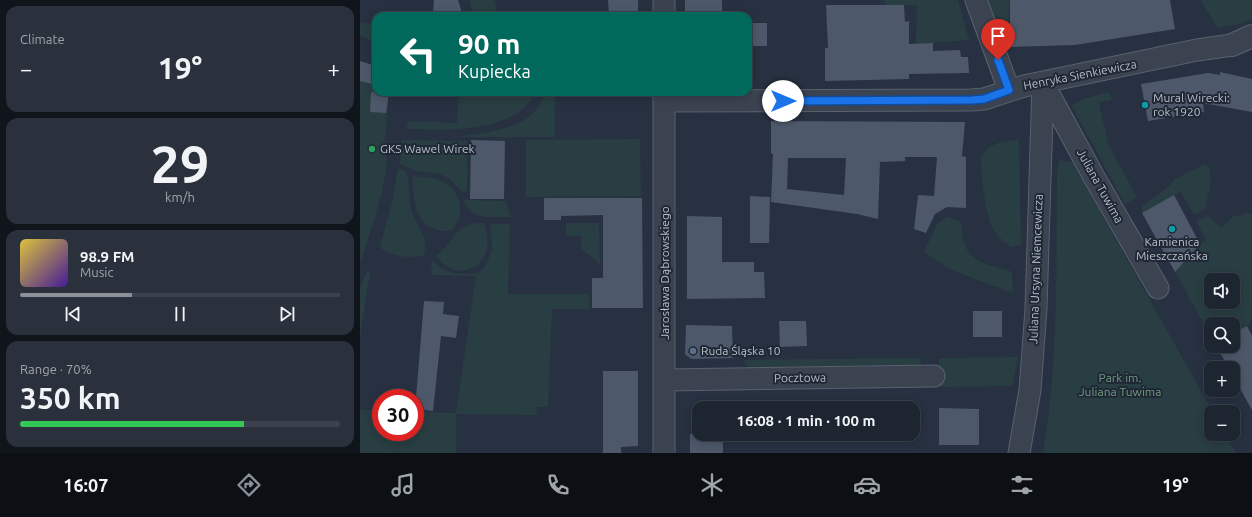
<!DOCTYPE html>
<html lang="en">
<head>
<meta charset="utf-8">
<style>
  body { margin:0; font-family:Ubuntu,sans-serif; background:#2a313d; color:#f1f3f6; height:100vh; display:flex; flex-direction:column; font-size:15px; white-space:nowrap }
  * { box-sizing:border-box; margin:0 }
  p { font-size:13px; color:#a0a5ab }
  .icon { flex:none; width:22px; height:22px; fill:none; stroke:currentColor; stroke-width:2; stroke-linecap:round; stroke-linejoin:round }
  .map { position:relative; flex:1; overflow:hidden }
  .panel { display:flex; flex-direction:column; gap:6px; padding:6px; background:#10141b; width:360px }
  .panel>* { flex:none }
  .banner { position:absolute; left:12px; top:12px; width:380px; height:84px; border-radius:12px; box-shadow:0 2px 10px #0003,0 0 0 1px #3b424d; background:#00695c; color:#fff; overflow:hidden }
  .buttons { position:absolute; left:844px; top:273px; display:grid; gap:8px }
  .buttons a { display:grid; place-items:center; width:36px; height:36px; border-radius:8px; background:#1d2531; box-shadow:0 2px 10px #0003,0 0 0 1px #3b424d; font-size:20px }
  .speed { position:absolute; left:12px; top:389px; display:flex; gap:8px; font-size:20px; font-weight:700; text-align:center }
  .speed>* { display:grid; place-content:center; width:52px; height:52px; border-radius:50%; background:#1d2531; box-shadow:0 2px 10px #0003,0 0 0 1px #3b424d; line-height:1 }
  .speed .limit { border:6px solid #d22; background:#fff; color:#111 }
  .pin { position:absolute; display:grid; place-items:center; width:34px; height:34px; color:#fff; margin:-41px -17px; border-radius:50% 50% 50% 0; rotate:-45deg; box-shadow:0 0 4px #0007 }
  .pin .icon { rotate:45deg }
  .me { position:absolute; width:44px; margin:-22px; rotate:90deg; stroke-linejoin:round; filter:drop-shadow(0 0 3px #0008) }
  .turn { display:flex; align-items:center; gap:14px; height:84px; padding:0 20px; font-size:18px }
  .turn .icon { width:52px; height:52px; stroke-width:2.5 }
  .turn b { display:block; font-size:28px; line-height:34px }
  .big { font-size:30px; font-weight:600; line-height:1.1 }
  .panel .card { flex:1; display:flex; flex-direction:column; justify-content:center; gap:6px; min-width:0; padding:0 14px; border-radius:12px; background:#2a313d }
  .panel .dial { align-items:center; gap:0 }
  .dial b { font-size:52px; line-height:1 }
  .song { display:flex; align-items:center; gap:12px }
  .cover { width:48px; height:48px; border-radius:6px; background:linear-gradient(135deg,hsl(50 70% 55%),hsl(260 70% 35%)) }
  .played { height:4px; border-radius:2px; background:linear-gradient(90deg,#8c9099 35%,#3b424d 35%) }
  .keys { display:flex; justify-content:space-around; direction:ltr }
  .heat { display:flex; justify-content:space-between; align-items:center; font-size:22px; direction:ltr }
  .charge { height:6px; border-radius:3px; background:linear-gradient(90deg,#34c759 70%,#3b424d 0) }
  .trip { position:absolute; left:332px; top:401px; width:228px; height:40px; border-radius:12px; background:#1d2531; box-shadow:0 2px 10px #0003,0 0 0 1px #3b424d; font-weight:600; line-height:40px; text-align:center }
  .tab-bar { display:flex; height:64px; justify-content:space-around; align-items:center; background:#0c0f14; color:#a0a5ab }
  .tab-bar .icon { width:28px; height:28px }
  .tab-bar .active { color:#8c9099 }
  .tab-bar b { font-size:18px; color:#f1f3f6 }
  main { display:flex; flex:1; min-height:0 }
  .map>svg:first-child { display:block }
  .green { fill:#293e42; fill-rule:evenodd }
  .building { fill:#4d586a; fill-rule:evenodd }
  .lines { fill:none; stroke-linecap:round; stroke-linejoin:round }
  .minor-casing { stroke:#59616e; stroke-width:23 }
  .tertiary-casing { stroke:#59616e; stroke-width:24 }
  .minor { stroke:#3b4351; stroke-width:21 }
  .tertiary { stroke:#3b4351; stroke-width:22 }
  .route-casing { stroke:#114b97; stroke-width:10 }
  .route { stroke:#1a73e8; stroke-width:7 }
  .culture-dot { fill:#0f9aa8; stroke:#202836; stroke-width:1.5 }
  .leisure-dot { fill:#2e9e5b; stroke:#202836; stroke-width:1.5 }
  .service-dot { fill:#5c6f8a; stroke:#202836; stroke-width:1.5 }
  .labels { text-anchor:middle; stroke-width:4; stroke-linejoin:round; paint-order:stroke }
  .street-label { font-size:12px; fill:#b8bfcb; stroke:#202836 }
  .poi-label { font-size:12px; fill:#b8bfcb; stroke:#202836; text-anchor:start }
  .park-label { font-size:12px; fill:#709b7b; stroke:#202836 }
</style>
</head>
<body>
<main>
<section class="panel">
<div class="card"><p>Climate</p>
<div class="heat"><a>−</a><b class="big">19°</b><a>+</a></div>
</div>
<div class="card dial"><b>29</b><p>km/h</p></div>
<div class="card">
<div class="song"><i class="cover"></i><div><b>98.9 FM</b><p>Music</p></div></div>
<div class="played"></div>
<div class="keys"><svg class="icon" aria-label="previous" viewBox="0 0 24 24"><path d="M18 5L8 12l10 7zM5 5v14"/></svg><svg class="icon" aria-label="pause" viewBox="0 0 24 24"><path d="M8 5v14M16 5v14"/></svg><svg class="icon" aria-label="next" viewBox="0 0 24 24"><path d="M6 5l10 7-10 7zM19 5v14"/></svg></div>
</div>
<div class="card"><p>Range · 70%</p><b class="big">350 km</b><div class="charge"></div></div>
</section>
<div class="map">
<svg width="892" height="453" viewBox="0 0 892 453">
  <rect width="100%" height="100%" fill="#273141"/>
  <!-- green -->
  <path class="green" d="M 110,0 L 134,0 L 136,4 L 135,15 L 112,15 Z
    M 524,0 L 598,0 L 609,40 L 556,44 L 557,5 L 527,5 L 525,4 Z
    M 624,0 L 649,0 L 648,50 L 641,50 Z
    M 840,0 L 892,0 L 892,19 L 879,24 L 858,28 Z
    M 0,23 L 16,24 L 16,43 L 0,35 Z
    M 0,61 L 16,66 L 16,92 L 29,92 L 24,150 C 35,163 6,246 0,264 Z
    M 99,92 L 176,92 C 155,134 86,130 46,129 L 49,121 L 97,123 Z
    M 186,92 L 195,92 L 195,137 L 97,137 C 122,133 157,131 175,111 C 180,105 183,98 186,92 Z
    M 750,92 L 752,100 L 739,102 L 748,144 L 777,197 L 765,204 L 712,106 L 722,99 Z
    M 280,139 L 281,196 L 166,197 L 166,140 Z
    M 42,140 L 107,141 L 107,191 L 102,192 L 92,181 L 80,174 L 56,171 L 40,164 Z
    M 659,140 L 661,245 L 651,247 C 643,241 637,236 632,227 C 627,218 618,166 622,157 C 628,142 646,141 659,140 Z
    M 699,160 L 712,162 L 853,412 L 851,412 L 851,434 L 865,434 L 876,453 L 683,453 C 699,360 696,265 697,171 Z
    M 845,164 L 849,167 L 851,182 L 845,209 L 834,215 L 821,192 L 782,213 L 782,206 L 808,187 L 815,179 Z
    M 38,168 L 46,172 C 50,184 48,197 51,209 C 55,226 70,236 64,255 C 51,259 30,257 20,247 L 33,198 Z
    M 52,175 C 60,179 69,176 77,179 C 99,186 108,211 93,229 C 89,232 83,231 78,230 C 53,224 54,196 52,175 Z
    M 104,200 L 146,201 L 151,217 C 134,217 110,221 104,200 Z
    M 884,213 L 892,213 L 892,319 L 887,326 L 873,333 L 873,324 L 851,324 L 851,336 L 815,272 L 840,244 L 846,240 L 836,221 L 848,216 L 862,228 L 873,216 L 882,216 ZM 851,280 L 873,280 L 873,302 L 851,302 Z
    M 587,217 L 600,221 C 602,229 602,237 605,245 C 612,264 634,266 650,271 L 652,274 L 653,293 L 591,270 L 564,252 L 577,224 Z
    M 124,223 C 126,227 126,231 127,235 C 133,271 91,283 76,255 C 94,244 95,221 124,223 Z
    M 206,223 L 239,223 L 240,264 L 221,249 L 221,236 L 206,236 Z
    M 130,224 L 150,224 L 148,294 L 229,294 L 229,309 L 192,309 L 188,407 L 176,407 L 177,415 L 96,414 L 96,453 L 0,453 L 0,410 L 21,410 L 21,432 L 55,432 L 55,412 L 96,413 L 116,276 L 71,275 L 72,259 L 80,267 L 93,273 L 111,274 L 120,272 L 127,263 L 132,249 Z
    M 7,272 L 10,272 L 0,337 L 0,287 Z
    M 658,357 L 653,383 L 651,386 L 584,387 L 580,386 L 579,382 L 579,358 Z
    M 561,358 L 561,363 L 557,365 L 389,367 L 386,365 L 384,360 Z"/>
  <!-- building -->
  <path class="building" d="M 74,0 L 98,0 L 103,16 L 73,15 Z
    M 248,0 L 278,0 L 278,16 L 249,16 Z
    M 325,0 L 362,0 L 362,16 L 325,16 Z
    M 650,0 L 810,0 L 815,29 L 715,45 L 650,47 Z
    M 466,5 L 544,5 L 545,22 L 549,21 L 549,44 L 573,43 L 573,51 L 600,50 L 601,57 L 608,57 L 609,73 L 549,74 L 549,79 L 465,81 L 465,48 L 468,48 Z
    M 390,23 L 407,23 L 407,46 L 394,46 L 390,43 Z
    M 0,61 L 16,66 L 16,85 L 0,81 Z
    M 860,72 L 892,79 L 892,112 L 843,103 L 844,112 L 788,121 L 781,84 L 848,73 L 860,75 Z
    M 11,92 L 29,92 L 26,113 L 10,112 Z
    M 411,121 L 605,122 L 602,156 L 606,157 L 606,208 L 587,207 L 575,214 L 566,233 L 554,229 L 558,195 L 574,196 L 577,157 L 545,157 L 545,161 L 520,162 L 518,219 L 497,214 L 411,202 L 413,154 L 411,153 ZM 428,158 L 486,158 L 484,195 L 427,189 Z
    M 111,140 L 145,141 L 144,199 L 110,199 Z
    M 814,195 L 840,244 L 815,272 L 782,213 Z
    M 390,196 L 410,197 L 409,243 L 390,243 Z
    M 184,198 L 282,198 L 283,308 L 232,308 L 232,278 L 243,278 L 243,215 L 201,216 L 201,220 L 184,220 Z
    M 327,216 L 362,217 L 362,262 L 394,262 L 394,272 L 404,272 L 405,298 L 327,299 Z
    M 64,301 L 84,302 L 83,314 L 99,316 L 96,338 L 81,336 L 73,411 L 55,409 Z
    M 613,311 L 642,311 L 642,337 L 613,337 Z
    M 419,321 L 446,321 L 447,346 L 420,347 Z
    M 326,325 L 372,326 L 373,358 L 331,359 L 325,354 Z
    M 887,326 L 892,336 L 892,410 L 873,376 L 873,368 L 869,368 L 856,346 L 873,346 L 873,333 Z
    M 243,371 L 278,371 L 278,446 L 261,447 L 261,453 L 243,453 Z
    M 579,408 L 619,409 L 619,445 L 579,445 Z
    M 330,434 L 363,434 L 363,453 L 330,453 Z"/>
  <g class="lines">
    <defs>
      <path id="minor" d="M 304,0 L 304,16
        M 616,0 L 649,90
        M 683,83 L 734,177 L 798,288
        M 304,92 L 304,453
        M 304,101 L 611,100 L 624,99 L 664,86 L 837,50 L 872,45
        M 305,380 L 574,376
        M 659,453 L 670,390 L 676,309 L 683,83"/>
      <path id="tertiary" d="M 872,45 L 892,36"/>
    </defs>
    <!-- minor casing -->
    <use href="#minor" class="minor-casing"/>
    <!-- tertiary casing -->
    <use href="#tertiary" class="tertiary-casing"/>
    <!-- minor -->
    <use href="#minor" class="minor"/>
    <!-- tertiary -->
    <use href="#tertiary" class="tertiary"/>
  </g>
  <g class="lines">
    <defs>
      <path id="route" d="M 423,101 L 612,100 L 624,99 L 649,90 L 638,60"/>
    </defs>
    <!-- route casing -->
    <use href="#route" class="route-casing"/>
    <!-- route -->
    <use href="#route" class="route"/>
  </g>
  <!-- markers -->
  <g class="culture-dot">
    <circle cx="785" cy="105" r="4"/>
    <circle cx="812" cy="229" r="4"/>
  </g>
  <circle class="leisure-dot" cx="12" cy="149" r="4"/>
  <circle class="service-dot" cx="333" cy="351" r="4"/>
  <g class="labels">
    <!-- street labels -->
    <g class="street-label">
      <text transform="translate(720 75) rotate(-11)" y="4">Henryka Sienkiewicza</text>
      <text transform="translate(740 186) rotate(61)" y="4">Juliana Tuwima</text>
      <text transform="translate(676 269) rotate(-88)" y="4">Juliana Ursyna Niemcewicza</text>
      <text transform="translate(305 273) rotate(-90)" y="4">Jarosława Dąbrowskiego</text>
      <text transform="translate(440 378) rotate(-1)" y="4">Pocztowa</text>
    </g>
    <!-- poi labels -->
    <g class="poi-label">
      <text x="793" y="102">Mural Wirecki:<tspan x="793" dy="14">rok 1920</tspan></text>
      <text x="20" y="153">GKS Wawel Wirek</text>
      <text x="812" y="246" text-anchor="middle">Kamienica<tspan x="812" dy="14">Mieszczańska</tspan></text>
      <text x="341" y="355">Ruda Śląska 10</text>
    </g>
    <!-- park labels -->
    <g class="park-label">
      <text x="760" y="382">Park im.<tspan x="760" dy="14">Juliana Tuwima</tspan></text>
    </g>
  </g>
</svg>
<div class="buttons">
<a><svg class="icon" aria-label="sound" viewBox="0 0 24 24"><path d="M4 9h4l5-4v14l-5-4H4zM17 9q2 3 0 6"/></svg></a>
<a><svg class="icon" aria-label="search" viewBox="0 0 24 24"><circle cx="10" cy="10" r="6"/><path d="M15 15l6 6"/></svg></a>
<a>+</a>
<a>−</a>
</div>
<div class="speed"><div class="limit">30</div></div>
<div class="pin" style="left:638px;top:60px;background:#d93025"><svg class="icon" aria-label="arrive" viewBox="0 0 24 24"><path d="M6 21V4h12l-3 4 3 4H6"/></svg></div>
<svg class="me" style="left:423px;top:101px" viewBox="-20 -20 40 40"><circle r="19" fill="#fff"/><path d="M0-13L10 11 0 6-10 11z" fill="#1a73e8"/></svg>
<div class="trip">16:08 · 1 min · 100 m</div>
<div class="banner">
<div class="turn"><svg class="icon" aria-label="left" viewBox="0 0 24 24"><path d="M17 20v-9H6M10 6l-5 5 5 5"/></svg><div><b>90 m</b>Kupiecka</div></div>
</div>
</div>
</main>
<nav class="tab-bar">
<b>16:07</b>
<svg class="icon active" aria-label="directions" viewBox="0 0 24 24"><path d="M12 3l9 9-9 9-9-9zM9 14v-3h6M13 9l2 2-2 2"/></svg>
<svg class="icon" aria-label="music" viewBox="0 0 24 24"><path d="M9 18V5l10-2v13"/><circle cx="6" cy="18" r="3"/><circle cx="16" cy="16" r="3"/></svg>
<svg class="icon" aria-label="phone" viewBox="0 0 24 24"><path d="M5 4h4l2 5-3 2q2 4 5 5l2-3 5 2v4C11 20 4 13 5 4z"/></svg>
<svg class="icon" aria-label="climate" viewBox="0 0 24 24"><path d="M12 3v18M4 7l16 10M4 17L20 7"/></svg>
<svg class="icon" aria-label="car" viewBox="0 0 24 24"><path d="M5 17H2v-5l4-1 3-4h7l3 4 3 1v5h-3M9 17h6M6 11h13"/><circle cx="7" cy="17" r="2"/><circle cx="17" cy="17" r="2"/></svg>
<svg class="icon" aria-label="filters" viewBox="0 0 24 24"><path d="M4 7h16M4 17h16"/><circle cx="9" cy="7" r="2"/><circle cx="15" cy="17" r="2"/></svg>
<b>19°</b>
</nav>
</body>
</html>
